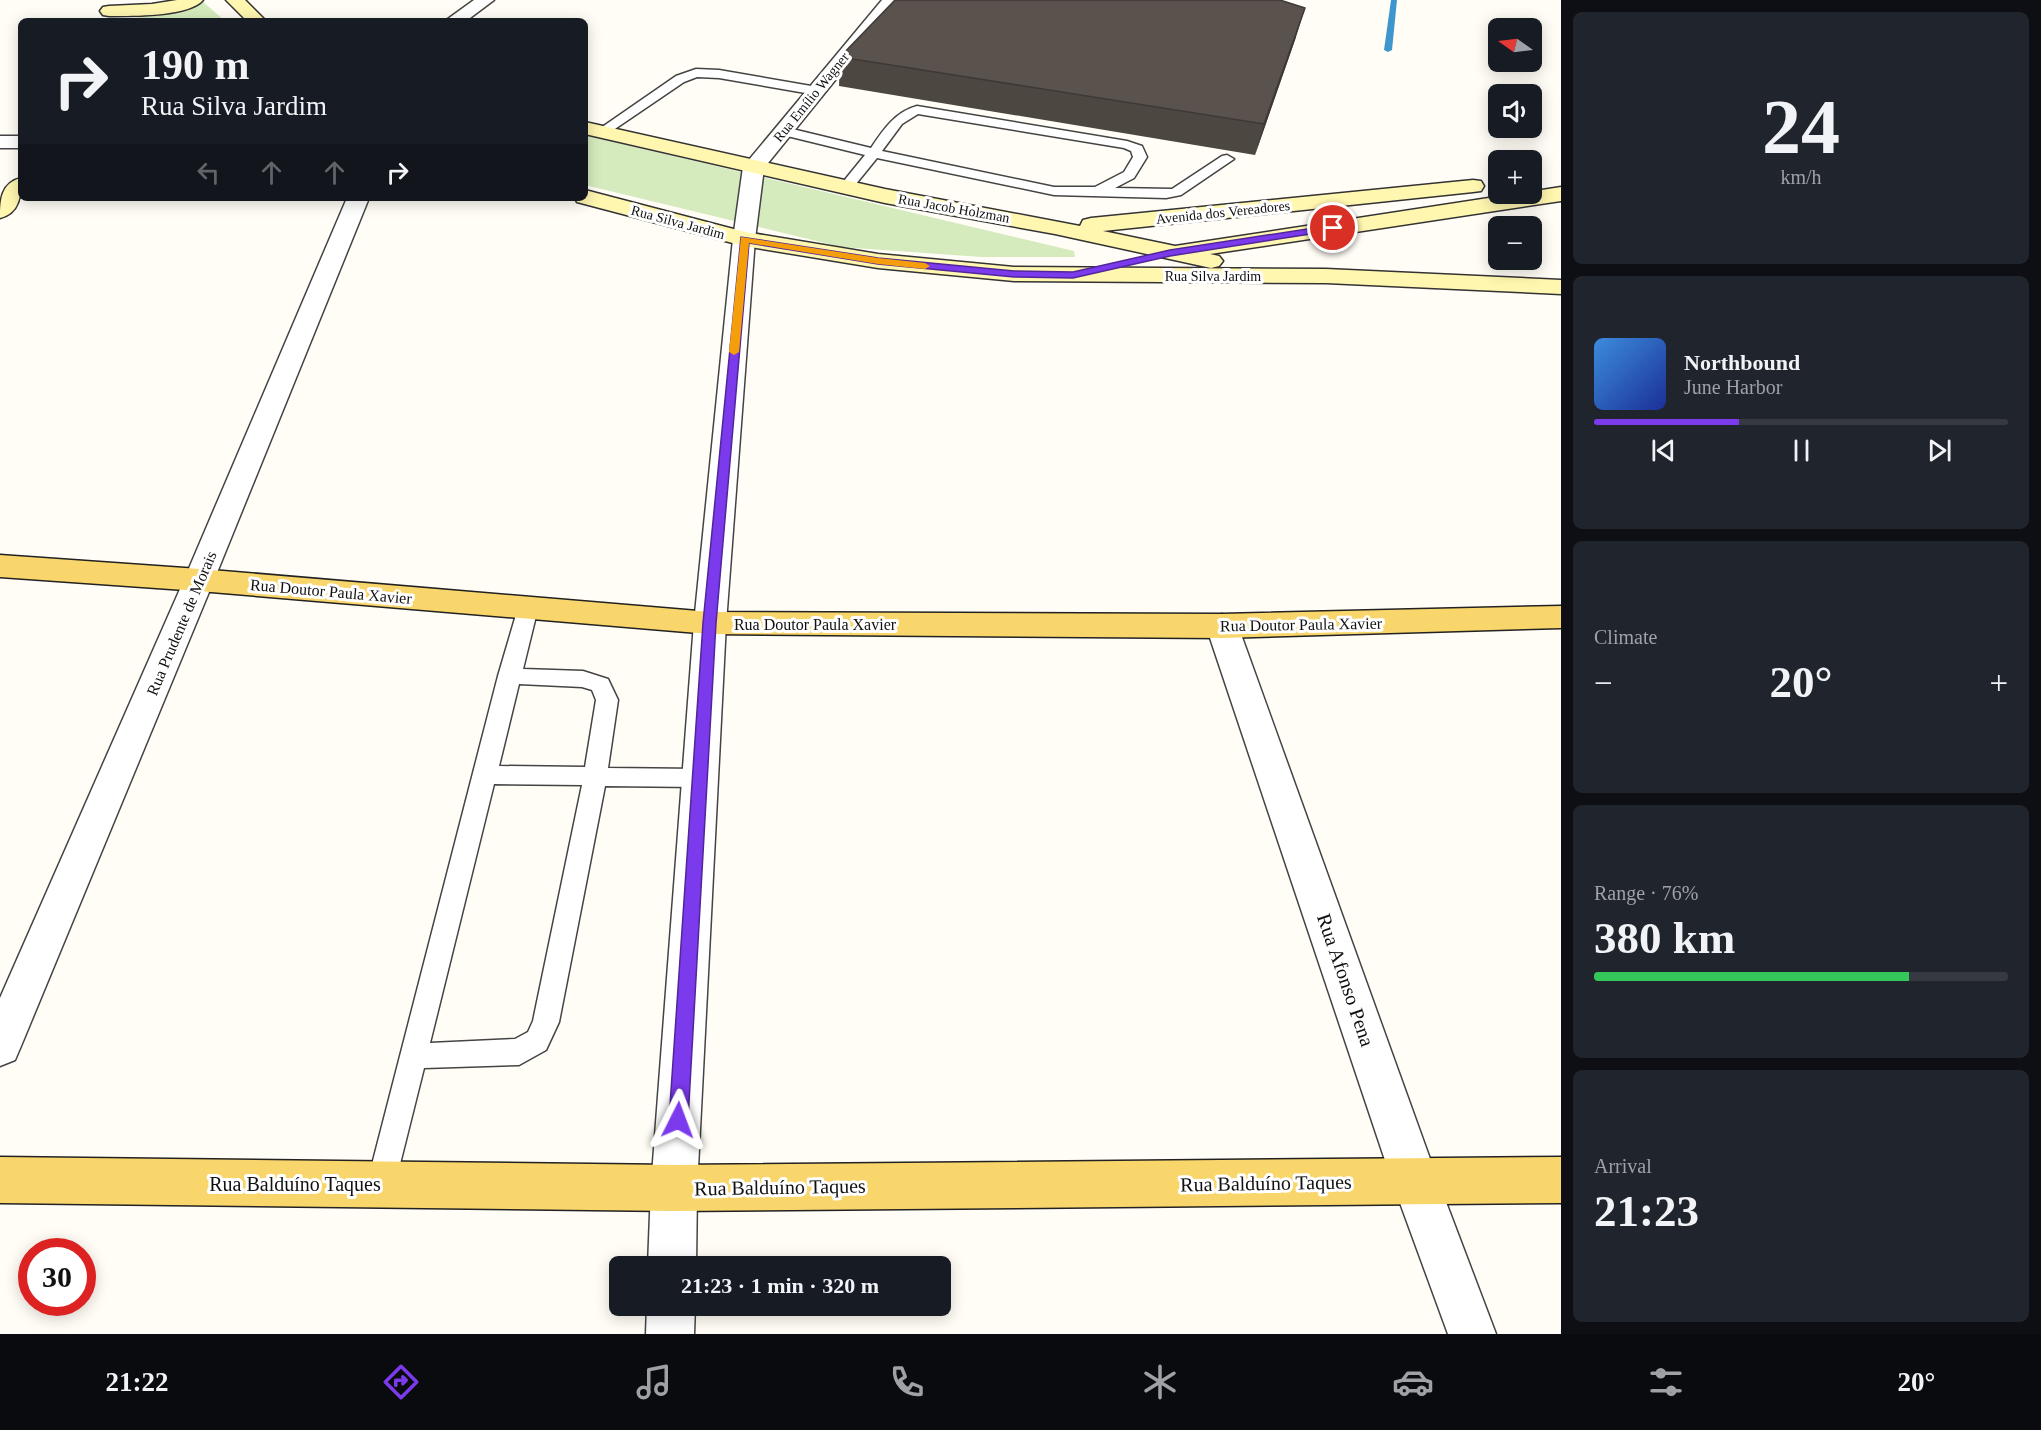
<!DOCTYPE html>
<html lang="en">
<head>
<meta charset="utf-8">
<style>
  body { margin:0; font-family:"Times New Roman",serif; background:#20242c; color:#f1f3f6; height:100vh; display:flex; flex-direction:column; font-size:22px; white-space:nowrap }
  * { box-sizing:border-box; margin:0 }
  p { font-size:20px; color:#9ea1a6 }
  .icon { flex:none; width:33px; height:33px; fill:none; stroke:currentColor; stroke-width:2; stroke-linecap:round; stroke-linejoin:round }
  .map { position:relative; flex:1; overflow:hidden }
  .details { display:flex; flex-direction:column; gap:12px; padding:12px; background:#0d0f14; width:480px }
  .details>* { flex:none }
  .guide { position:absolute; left:18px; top:18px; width:570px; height:183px; border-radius:9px; box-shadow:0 3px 15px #0003; background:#171b24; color:#f1f3f6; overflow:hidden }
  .needle { width:39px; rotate:284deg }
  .buttons { position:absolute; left:1488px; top:18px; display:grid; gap:12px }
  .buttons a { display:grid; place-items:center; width:54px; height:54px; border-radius:9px; background:#171b24; box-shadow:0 3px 15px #0003; font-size:30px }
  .speed { position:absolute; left:18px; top:1238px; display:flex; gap:12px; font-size:30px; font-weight:700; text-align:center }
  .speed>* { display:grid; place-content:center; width:78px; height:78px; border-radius:50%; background:#171b24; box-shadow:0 3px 15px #0003; line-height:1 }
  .speed .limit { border:9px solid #d22; background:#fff; color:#111 }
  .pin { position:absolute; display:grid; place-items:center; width:51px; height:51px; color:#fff; margin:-26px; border:3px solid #fff; border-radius:50%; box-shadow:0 2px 6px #0007 }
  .me { position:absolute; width:66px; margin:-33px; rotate:3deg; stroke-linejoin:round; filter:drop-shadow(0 0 4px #0008) }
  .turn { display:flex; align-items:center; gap:21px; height:126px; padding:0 24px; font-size:27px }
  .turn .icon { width:78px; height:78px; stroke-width:2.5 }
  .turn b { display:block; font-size:42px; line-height:51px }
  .lanes { display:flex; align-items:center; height:57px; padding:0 24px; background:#0003; justify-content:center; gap:30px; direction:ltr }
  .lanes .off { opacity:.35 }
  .big { font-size:45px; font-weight:600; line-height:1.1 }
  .details .widget { flex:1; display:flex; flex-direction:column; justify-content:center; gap:9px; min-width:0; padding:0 21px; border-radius:9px; background:#20242c }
  .details .dial { align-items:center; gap:0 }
  .dial b { font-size:78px; line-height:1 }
  .song { display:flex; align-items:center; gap:18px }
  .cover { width:72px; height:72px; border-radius:9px; background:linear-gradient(135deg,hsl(210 70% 55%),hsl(230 70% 35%)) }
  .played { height:6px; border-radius:3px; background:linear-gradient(90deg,#7c3aed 35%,#363941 35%) }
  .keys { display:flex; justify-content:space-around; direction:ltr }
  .heat { display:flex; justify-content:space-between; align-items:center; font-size:33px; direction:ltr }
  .charge { height:9px; border-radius:4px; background:linear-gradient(90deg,#34c759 76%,#363941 0) }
  .trip { position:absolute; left:609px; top:1256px; width:342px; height:60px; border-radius:9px; background:#171b24; box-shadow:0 3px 15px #0003; font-weight:600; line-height:60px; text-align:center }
  .menu { display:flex; height:96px; justify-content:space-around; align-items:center; background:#090b0e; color:#9ea1a6 }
  .menu .icon { width:42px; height:42px }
  .menu .current { color:#7c3aed }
  .menu b { font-size:27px; color:#f1f3f6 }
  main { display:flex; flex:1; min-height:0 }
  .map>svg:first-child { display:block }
  .green { fill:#d5ebbd }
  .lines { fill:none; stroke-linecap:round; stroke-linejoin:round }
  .stream { fill:#3f96cf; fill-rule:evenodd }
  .lane-casing { stroke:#444; stroke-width:3 }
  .street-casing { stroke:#444; stroke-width:3 }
  .secondary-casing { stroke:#333; stroke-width:3 }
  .primary-casing { stroke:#222; stroke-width:3 }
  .lane { fill:#fff; fill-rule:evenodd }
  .street { fill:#fff; fill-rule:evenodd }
  .secondary { fill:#fff6b0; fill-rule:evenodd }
  .primary { fill:#f9d66b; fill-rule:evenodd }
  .wall { fill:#4d4742 }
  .shaded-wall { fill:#3f3936 }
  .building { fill:#5a524d; stroke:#3f3936; stroke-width:1.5 }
  .route { fill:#7c3aed; stroke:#51269a; stroke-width:1.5 }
  .slow { fill:#f59e0b }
  .labels { text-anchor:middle; stroke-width:6; stroke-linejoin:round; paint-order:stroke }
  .far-street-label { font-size:14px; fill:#111; stroke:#fff }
  .street-label { font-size:16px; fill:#111; stroke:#fff }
  .near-street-label { font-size:20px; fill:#111; stroke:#fff }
</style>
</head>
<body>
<main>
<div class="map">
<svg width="1561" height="1334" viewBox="0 0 1561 1334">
  <rect width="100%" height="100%" fill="#fffdf5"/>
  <!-- green -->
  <path class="green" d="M 202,1 L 225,21 L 141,21 L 132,13 Z
    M 585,135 L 1074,251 L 1075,257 L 981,257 L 841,247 L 585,185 Z"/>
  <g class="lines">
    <!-- stream -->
    <path class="stream" d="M 1391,0 L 1397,0 L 1392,50 L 1388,52 L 1384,50 Z"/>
    <defs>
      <path id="lane" d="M 696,69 L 719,70 L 817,87 L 823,91 L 817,95 L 719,78 L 697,77 L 684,82 L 606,135 L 596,135 L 595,132 L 676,76 Z
        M 917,106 L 1127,141 L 1142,146 L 1147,157 L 1134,178 L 1115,188 L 1172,189 L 1222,156 L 1227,155 L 1234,159 L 1181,195 L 1166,198 L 1054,195 L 877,158 L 851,190 L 846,191 L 839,187 L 865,155 L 779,134 L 778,131 L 784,127 L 871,148 C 883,130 895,112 917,106 ZM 918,114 L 1124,148 L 1131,151 L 1133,157 L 1124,172 L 1095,187 L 1054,187 L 882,151 L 902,124 Z
        M 528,601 L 535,603 L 538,608 L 523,669 L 583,671 L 608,679 L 618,700 L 608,768 L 699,769 L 707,772 L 710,778 L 707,784 L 699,787 L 605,786 L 559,1022 L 546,1050 L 519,1065 L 424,1068 L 395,1184 L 391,1194 L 381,1198 L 371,1194 L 367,1184 L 498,676 L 518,608 L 521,603 ZM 519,684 L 582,687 L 592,690 L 596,700 L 585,767 L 499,766 ZM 494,784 L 582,785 L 533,1021 L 528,1032 L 515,1039 L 430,1043 Z"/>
      <path id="street" d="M 474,0 L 494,0 L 466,21 L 445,21 Z
        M 882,0 L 900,0 L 764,168 L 755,239 L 726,623 L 697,1188 L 696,1266 L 648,1266 L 651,1188 L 694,623 L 733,239 L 743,167 Z
        M 0,136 L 21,136 L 21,148 L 0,148 Z
        M 347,198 L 369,198 L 214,580 L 21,1046 L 15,1060 L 0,1066 L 0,998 L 184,580 Z
        M 1222,614 L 1233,618 L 1238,626 L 1438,1181 L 1496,1334 L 1448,1334 L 1392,1181 L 1206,626 L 1211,618 Z
        M 647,1305 L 695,1305 L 694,1334 L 646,1334 Z"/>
      <path id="secondary" d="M 177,0 L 203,0 C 189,17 130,16 109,16 L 103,15 L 100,11 L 103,7 L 109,6 L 152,4 Z
        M 226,0 L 245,0 L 266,21 L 247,21 Z
        M 585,122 L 885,189 L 1080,226 L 1083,220 L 1091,218 L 1473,180 L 1481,181 L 1484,186 L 1481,191 L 1473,192 L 1103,231 L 1175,246 L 1561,187 L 1561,201 L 1210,254 L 1219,256 L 1223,261 L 1219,266 L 1211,268 L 1055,234 L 885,203 L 585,134 Z
        M 21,178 C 21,195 20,213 0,218 C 0,200 1,183 21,178 Z
        M 585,190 L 745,232 L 878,254 L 1014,267 L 1326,269 L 1561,280 L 1561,294 L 1326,283 L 1014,281 L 878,268 L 744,246 L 577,202 L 575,198 L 585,198 Z"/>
      <path id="primary" d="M 0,555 L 199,569 L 710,612 L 1222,614 L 1561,606 L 1561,628 L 1222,638 L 710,634 L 199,591 L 0,577 Z
        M 0,1157 L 674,1165 L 1561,1157 L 1561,1203 L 674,1211 L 0,1203 Z"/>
    </defs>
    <!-- lane casing -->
    <use href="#lane" class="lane-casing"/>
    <!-- street casing -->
    <use href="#street" class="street-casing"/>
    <!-- secondary casing -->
    <use href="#secondary" class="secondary-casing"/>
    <!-- primary casing -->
    <use href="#primary" class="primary-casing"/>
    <!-- lane -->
    <use href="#lane" class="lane"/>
    <!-- street -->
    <use href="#street" class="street"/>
    <!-- secondary -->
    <use href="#secondary" class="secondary"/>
    <!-- primary -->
    <use href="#primary" class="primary"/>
  </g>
  <!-- wall -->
  <path class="wall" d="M 1296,37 L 1255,155 L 839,86 L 840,57 Z"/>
  <!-- shaded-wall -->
  <path class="shaded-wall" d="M 1305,8 L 1296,37 L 1255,155 L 1264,124 Z"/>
  <!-- building -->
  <path class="building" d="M 895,0 L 1280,0 L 1305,8 L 1264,124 L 840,57 Z"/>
  <!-- route -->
  <path class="route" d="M 1333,225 L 1338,228 L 1336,230 L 1170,256 L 1073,278 L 1014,277 L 878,264 L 749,243 L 716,623 L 688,1120 L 685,1126 L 678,1129 L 672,1126 L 669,1120 L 703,623 L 741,237 L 878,258 L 1014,271 L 1073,272 L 1170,250 Z"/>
  <!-- slow -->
  <path class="slow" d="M 741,237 L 878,258 L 925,263 L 930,266 L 925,269 L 878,264 L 749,243 L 739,352 L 734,355 L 729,352 Z"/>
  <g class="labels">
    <!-- far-street labels -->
    <g class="far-street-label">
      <text transform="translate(811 97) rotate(-51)" y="5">Rua Emílio Wagner</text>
      <text transform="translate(954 208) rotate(10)" y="5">Rua Jacob Holzman</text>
      <text transform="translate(1223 212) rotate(-6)" y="5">Avenida dos Vereadores</text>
      <text transform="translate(678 222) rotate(15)" y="5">Rua Silva Jardim</text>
      <text x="1213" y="281">Rua Silva Jardim</text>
    </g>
    <!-- street labels -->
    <g class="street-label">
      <text transform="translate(331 591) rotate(5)" y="6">Rua Doutor Paula Xavier</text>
      <text transform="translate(181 623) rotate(-67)" y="6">Rua Prudente de Morais</text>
      <text x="815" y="630">Rua Doutor Paula Xavier</text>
      <text transform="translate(1301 624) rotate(-1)" y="6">Rua Doutor Paula Xavier</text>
    </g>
    <!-- near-street labels -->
    <g class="near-street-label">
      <text transform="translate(1346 980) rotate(71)" y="7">Rua Afonso Pena</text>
      <text transform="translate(1266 1183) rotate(-1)" y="7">Rua Balduíno Taques</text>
      <text x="295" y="1191">Rua Balduíno Taques</text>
      <text transform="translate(780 1187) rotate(-1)" y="7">Rua Balduíno Taques</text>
    </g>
  </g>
</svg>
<div class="buttons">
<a><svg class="needle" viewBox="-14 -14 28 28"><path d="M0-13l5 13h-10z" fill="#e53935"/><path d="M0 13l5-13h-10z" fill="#9ea1a6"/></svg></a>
<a><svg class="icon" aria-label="sound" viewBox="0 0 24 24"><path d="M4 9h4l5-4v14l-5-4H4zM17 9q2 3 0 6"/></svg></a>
<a>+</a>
<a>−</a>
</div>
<div class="speed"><div class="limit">30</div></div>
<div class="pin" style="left:1333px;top:228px;background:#d93025"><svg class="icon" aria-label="arrive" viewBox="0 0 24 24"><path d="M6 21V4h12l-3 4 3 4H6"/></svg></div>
<svg class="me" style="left:678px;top:1120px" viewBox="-20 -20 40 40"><path d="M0-17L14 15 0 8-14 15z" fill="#7c3aed" stroke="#fff" stroke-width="4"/></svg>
<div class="trip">21:23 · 1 min · 320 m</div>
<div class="guide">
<div class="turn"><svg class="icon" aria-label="right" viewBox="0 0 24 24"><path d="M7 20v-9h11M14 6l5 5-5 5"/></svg><div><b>190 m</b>Rua Silva Jardim</div></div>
<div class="lanes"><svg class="icon off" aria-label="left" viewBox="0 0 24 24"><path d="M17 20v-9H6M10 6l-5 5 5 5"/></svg><svg class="icon off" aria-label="ahead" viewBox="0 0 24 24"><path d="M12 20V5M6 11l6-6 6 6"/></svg><svg class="icon off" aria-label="ahead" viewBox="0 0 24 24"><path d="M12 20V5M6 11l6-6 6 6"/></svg><svg class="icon" aria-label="right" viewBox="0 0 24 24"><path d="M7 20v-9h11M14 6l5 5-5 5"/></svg></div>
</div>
</div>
<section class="details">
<div class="widget dial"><b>24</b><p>km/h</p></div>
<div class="widget">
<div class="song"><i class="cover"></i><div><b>Northbound</b><p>June Harbor</p></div></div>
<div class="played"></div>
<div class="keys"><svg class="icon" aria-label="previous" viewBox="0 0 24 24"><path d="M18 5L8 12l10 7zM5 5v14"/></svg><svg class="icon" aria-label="pause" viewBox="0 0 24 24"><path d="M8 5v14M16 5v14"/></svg><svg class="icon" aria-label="next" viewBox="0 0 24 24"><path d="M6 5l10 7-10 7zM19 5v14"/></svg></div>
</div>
<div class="widget"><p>Climate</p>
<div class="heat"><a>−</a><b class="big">20°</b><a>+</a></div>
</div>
<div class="widget"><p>Range · 76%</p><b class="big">380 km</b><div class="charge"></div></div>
<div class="widget"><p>Arrival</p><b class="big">21:23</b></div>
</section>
</main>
<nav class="menu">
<b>21:22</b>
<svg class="icon current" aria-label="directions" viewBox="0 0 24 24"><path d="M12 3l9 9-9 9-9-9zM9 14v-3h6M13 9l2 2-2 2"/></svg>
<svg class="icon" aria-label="music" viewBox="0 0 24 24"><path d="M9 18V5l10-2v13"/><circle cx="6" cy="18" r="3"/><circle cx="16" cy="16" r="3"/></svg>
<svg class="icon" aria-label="phone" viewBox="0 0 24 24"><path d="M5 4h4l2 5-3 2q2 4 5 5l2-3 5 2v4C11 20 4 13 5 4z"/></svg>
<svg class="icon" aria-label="climate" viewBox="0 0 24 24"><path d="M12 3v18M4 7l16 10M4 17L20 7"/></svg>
<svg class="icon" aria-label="car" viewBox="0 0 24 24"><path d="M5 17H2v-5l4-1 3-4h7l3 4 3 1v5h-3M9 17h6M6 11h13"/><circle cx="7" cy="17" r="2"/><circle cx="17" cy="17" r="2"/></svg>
<svg class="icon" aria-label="filters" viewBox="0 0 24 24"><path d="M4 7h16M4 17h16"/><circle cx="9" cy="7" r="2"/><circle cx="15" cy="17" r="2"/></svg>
<b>20°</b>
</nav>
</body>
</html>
